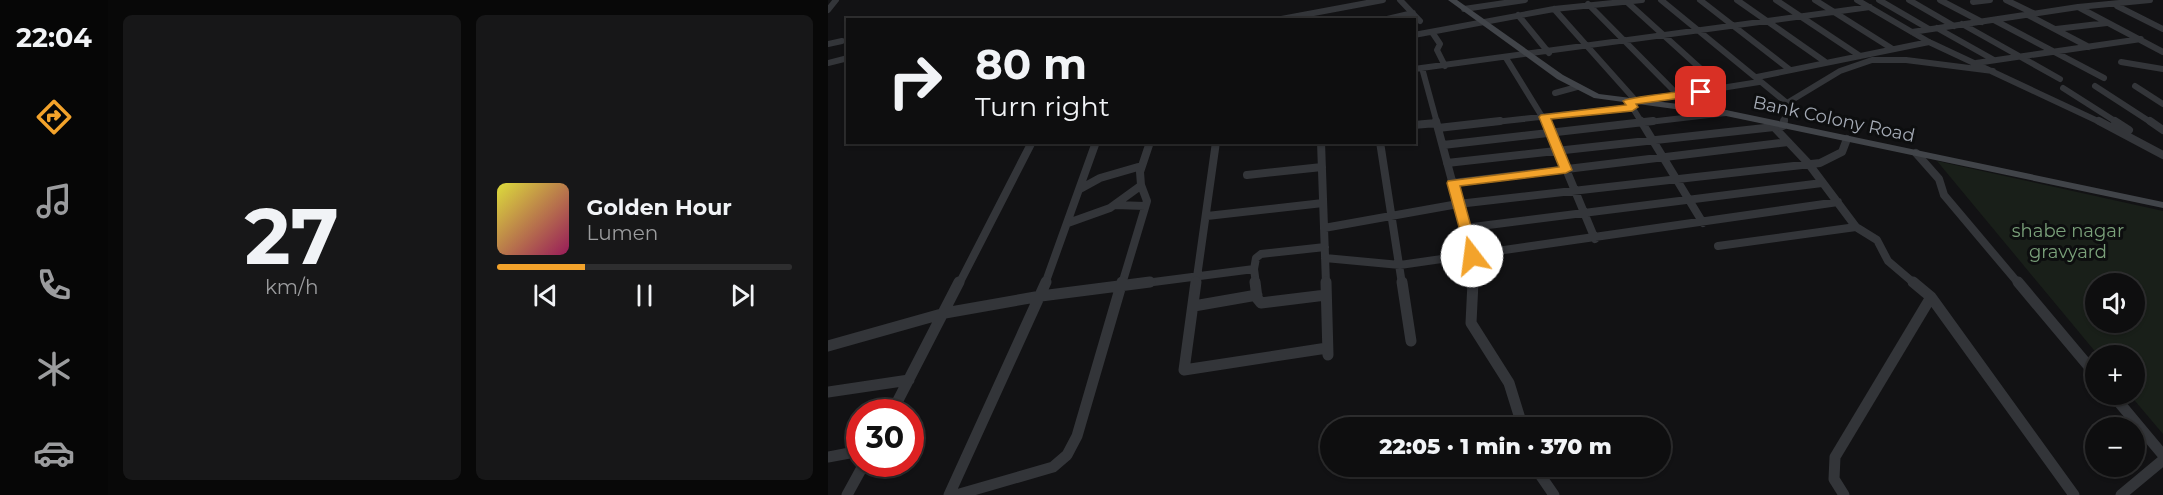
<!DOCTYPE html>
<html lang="en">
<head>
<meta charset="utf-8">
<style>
  body { margin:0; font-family:Montserrat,sans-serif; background:#171718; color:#f1f3f6; height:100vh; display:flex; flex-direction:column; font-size:22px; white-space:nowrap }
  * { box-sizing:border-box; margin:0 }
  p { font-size:20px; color:#9b9c9e }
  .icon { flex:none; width:33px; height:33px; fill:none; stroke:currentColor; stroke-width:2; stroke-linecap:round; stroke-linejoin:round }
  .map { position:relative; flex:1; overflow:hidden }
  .panel { display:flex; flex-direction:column; gap:15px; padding:15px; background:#080808; width:720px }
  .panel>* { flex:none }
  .guide { position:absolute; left:18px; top:18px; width:570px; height:126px; border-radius:0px; box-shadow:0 2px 4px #0004,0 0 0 2px #2e2e2f; background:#0e0e0f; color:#f1f3f6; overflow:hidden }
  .controls { position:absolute; left:1257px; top:273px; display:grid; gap:12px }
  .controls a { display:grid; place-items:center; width:60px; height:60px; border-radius:50%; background:#0e0e0f; box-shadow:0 2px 4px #0004,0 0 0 2px #2e2e2f; font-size:30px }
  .speed { position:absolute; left:18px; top:399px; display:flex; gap:12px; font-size:30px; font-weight:700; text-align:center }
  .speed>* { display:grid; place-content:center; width:78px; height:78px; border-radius:50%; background:#0e0e0f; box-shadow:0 2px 4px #0004,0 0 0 2px #2e2e2f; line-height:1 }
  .speed .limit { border:9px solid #d22; background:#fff; color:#111 }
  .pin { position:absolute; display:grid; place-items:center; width:51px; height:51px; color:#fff; margin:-26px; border-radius:12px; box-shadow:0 3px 9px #0006 }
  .me { position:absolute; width:66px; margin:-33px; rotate:345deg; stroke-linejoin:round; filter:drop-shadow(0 0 4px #0008) }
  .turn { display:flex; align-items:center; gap:21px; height:126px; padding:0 30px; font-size:27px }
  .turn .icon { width:78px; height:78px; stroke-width:2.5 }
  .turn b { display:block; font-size:42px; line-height:51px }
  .panel .widget { flex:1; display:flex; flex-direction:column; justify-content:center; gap:9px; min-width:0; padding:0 21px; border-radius:9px; background:#171718 }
  .panel .dial { align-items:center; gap:0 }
  .dial b { font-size:78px; line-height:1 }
  .song { display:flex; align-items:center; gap:18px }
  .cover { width:72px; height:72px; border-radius:9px; background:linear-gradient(135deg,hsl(60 70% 55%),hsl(330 70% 35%)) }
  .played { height:6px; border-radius:3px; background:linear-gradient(90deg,#f3a32b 30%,#2e2e2f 30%) }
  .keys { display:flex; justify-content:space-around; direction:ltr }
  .panel .tiles { flex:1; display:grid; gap:15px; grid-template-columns:repeat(2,1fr) }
  .trip { position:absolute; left:492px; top:417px; width:351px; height:60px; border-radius:30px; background:#0e0e0f; box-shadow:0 2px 4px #0004,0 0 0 2px #2e2e2f; font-weight:800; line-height:60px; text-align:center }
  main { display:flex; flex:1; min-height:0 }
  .menu { display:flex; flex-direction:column; width:108px; justify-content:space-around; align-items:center; background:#060606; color:#9b9c9e }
  .menu .icon { width:42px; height:42px }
  .menu .on { color:#f3a32b }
  .menu b { font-size:27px; color:#f1f3f6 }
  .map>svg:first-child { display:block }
  .green { fill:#191f19; fill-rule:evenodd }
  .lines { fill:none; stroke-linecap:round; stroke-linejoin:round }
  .street-far2 { stroke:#333539; stroke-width:6 }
  .street-far1 { stroke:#333539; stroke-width:8 }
  .street { stroke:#333539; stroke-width:11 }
  .secondary { fill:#414449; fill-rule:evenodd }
  .route { fill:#f3a32b; stroke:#9e6a1c; stroke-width:1.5 }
  .labels { text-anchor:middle; stroke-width:6; stroke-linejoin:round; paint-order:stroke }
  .street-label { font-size:18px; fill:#a4aab5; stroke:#0d0e0f }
  .park-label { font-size:18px; fill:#7aa07a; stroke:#0d0e0f }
</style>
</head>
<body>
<main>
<nav class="menu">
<b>22:04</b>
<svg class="icon on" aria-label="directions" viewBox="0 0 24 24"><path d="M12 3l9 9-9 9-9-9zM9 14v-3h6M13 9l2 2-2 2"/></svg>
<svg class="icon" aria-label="music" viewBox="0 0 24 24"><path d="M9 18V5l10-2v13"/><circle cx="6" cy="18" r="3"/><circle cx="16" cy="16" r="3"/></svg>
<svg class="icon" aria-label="phone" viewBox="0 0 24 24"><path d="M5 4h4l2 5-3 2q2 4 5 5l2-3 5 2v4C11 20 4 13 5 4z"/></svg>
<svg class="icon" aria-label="climate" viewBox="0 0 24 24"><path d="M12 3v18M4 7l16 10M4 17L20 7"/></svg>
<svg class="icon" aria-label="car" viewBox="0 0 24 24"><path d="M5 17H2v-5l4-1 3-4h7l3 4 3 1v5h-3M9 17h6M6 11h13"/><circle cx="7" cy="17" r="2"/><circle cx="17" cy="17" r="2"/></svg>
</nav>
<section class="panel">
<div class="tiles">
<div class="widget dial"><b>27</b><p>km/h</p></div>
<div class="widget">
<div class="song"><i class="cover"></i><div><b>Golden Hour</b><p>Lumen</p></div></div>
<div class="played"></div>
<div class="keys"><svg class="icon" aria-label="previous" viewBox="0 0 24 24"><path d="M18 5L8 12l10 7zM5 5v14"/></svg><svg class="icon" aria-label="pause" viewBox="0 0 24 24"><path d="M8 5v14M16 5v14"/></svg><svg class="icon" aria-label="next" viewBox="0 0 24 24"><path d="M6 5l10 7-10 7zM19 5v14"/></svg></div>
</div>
</div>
</section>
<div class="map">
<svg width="1335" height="495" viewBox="0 0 1335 495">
  <rect width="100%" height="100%" fill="#121214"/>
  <!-- green -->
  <path class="green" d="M 1109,161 L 1335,211 L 1335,434 L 1302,395 L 1306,394 L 1306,356 L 1270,355 ZM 1268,284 L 1306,284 L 1306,322 L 1268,322 Z"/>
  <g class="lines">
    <!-- street-far2 -->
    <path class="street-far2" d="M 572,0 L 592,21
      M 833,0 L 959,103
      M 872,0 L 961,69
      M 909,0 L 996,61
      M 948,0 L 1032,56
      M 987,0 L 1063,48
      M 1029,0 L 1101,42 L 1274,123
      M 1051,0 L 1101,29
      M 1081,0 L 1126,26
      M 1112,0 L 1154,22
      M 1178,0 L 1205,13
      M 799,2 L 895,89
      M 1145,2 L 1162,0
      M 760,4 L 851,96
      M 1289,6 L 1335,29
      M 1252,8 L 1335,52
      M 636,9 L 697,0
      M 726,9 L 808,101
      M 0,10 L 8,0
      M 690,15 L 721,53
      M 1200,15 L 1261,47
      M 448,20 L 555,0
      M 555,20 L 585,13
      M 1166,20 L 1276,78
      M 1134,24 L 1232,79
      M 1109,28 L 1166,60
      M 1228,29 L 1279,23
      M 604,32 L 612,44 L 609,50 L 617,66
      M 1084,32 L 1250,7 L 1322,0
      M 586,35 L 726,9 L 814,0
      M 0,44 L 14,41
      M 678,58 L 718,123
      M 1293,62 L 1335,69
      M 0,63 L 20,58
      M 1148,63 L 1313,39
      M 594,68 L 609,123
      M 586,69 L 1042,7
      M 929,77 L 1101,42
      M 1267,86 L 1324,123
      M 1307,86 L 1335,104
      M 1235,88 L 1290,123
      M 727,93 L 749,87
      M 812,101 L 931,82
      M 801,102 L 814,123
      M 658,123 L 804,107
      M 812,123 L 898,113
      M 956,123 L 959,103 L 1012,71 L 1044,60 L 1078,60 L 1165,71"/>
    <!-- street-far1 -->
    <path class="street-far1" d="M 608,121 L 644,256
      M 718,121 L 767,239
      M 813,121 L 875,223
      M 956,121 L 955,126 L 946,127 L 980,163 L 1028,227 L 1049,240 L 1060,261 L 1087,284
      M 1271,121 L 1335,155
      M 1287,121 L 1301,130
      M 1322,121 L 1335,130
      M 586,125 L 608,123
      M 610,128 L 672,121
      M 493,142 L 498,284
      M 552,142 L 574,284
      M 615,145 L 825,121
      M 1088,153 L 1111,179 L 1116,195 L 1191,284
      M 619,163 L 946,127
      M 419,175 L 494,167
      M 625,183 L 960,142
      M 252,189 L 272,178 L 310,167
      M 287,205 L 317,206
      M 379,216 L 495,203
      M 240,223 L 282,208 L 311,187
      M 496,228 L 630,204 L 992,163 L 1014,152 L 1019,139
      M 637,228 L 994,183
      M 890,246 L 1028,227
      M 497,258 L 572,265 L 1010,202
      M 627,259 L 645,284
      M 426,269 L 428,284
      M 131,284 L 204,142
      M 217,284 L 268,142
      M 294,284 L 319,201 L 313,185 L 312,172 L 322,142
      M 310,284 L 426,269 L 428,258 L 433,254 L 497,247
      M 368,284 L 388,142"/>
    <!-- street -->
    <path class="street" d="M 368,282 L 356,370 L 499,348
      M 427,282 L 429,298 L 433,303 L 498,295
      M 498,282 L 500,355
      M 574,282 L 583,341
      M 645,282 L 643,323 L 681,383 L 695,428
      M 1085,282 L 1103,297 L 1246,495
      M 1190,282 L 1268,375
      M 366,306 L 429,295
      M 0,346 L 117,313 L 213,296 L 322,282
      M 0,392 L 81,380
      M 1284,394 L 1335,455
      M 64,412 L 131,282
      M 0,457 L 32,451
      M 706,466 L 726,495
      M 19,495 L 36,464
      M 121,495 L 218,282
      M 128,495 L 225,467 L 239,455 L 249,436 L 294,282
      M 1016,495 L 1006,479 L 1007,457 L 1103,297
      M 1293,495 L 1335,460"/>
    <!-- secondary -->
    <path class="secondary" d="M 620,0 L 629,0 L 735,75 L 771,94 L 898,110 L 1335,202 L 1335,208 L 898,116 L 766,98 L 729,79 Z"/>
  </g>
  <!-- route -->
  <path class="route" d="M 873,89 L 878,92 L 876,95 L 808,104 L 810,107 L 804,111 L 723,119 L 744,170 L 738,173 L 632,186 L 651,256 L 644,261 L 640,260 L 619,183 L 620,181 L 731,167 L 711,117 L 713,115 L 798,105 L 795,101 C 801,97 860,91 873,89 Z"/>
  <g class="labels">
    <!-- street labels -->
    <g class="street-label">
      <text transform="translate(1006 119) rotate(12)" y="6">Bank Colony Road</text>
    </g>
    <!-- park labels -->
    <g class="park-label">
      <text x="1240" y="237">shabe nagar<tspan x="1240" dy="21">gravyard</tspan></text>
    </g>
  </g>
</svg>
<div class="controls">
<a><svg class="icon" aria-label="sound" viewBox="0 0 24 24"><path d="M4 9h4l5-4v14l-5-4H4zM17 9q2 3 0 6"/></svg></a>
<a>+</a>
<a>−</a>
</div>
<div class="speed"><div class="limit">30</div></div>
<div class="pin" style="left:873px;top:92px;background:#d93025"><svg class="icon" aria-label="arrive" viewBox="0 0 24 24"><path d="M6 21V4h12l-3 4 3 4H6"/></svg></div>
<svg class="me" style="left:644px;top:256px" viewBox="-20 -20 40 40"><circle r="19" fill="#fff"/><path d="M0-13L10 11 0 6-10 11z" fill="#f3a32b"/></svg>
<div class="trip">22:05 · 1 min · 370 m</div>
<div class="guide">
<div class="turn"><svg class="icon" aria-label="right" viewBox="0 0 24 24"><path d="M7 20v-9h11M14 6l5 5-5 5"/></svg><div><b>80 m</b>Turn right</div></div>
</div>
</div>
</main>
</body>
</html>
